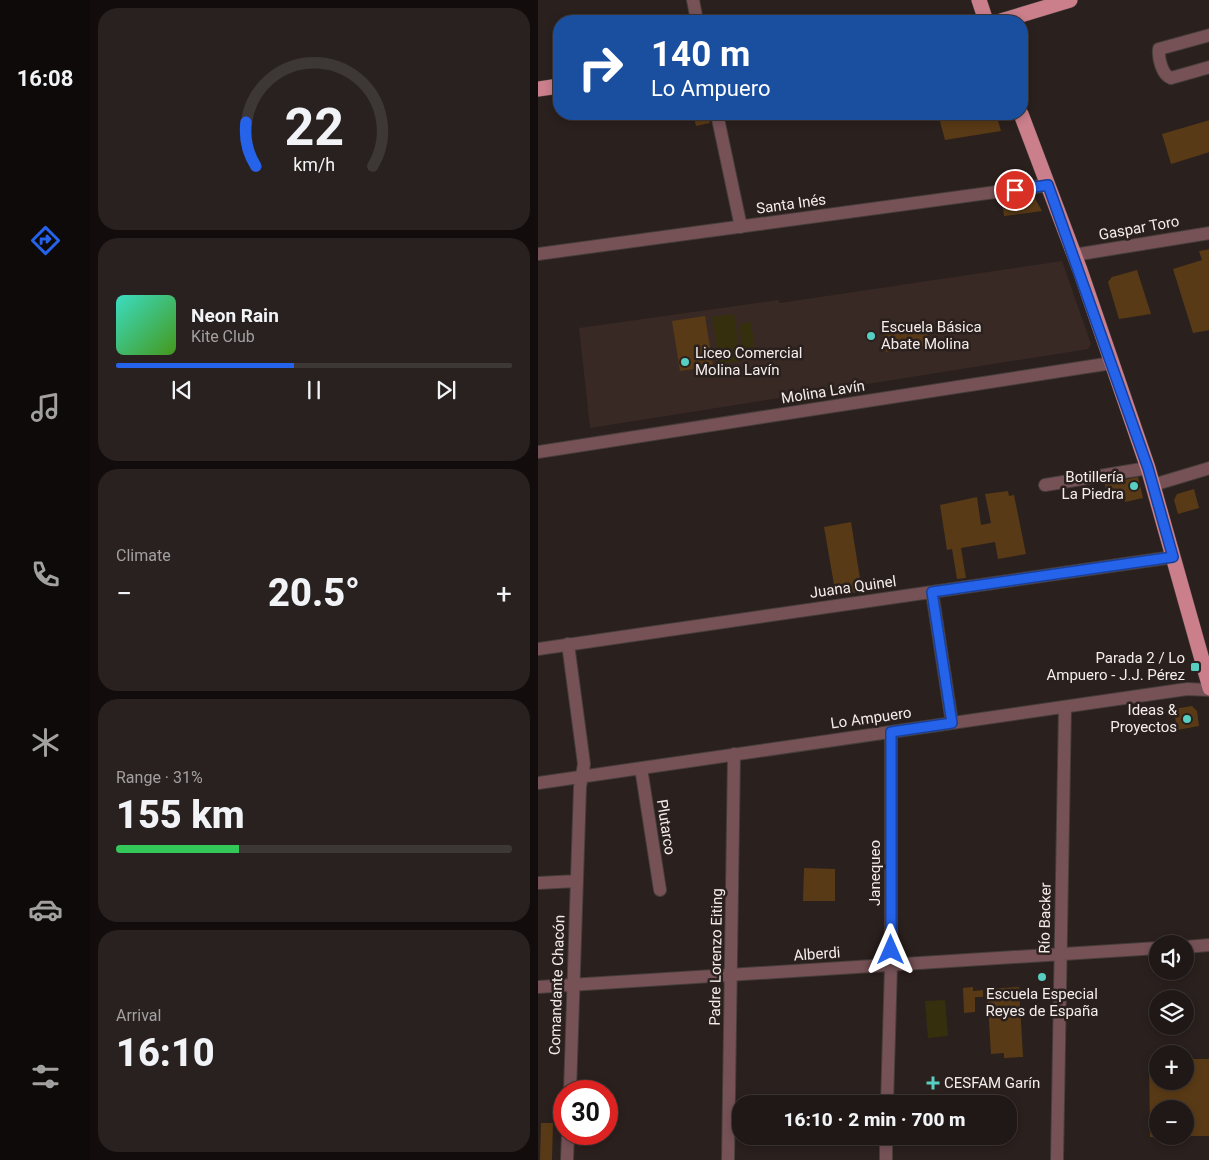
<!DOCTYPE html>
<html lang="en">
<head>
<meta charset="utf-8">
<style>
  body { margin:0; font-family:Roboto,sans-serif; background:#28211f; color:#f1f3f6; height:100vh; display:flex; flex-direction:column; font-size:19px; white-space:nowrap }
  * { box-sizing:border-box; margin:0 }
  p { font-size:16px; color:#a2a0a1 }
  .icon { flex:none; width:28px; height:28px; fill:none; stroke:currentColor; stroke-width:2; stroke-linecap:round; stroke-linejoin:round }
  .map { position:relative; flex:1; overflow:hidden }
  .side { display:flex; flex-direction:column; gap:8px; padding:8px; background:#120d0c; width:448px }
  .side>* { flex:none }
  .guide { position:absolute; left:15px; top:15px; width:475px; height:105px; border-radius:20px; box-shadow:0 2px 8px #0003,0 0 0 1px #3d3735; background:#1a4fa0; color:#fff; overflow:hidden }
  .fabs { position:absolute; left:611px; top:935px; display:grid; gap:10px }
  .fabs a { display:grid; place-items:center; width:45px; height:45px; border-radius:50%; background:#201816; box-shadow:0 2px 8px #0003,0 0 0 1px #3d3735; font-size:25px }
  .speed { position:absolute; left:15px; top:1080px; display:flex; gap:10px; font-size:25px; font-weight:700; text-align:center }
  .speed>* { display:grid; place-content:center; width:65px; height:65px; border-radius:50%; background:#201816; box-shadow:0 2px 8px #0003,0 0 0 1px #3d3735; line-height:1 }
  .speed .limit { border:8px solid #d22; background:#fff; color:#111 }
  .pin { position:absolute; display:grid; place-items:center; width:42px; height:42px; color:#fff; margin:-21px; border:2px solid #fff; border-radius:50%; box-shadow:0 1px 5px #0007 }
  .me { position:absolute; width:55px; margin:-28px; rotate:0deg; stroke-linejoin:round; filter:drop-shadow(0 0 4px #0008) }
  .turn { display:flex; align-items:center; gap:18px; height:105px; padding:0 15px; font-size:22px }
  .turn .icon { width:65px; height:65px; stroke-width:2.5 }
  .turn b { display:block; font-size:35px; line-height:42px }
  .big { font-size:38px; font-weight:800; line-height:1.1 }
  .side .tile { flex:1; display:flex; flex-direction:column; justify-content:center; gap:8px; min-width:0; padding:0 18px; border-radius:20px; background:#28211f }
  .side .dial { align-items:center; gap:0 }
  .dial svg { height:130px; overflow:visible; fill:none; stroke:#3d3735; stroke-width:7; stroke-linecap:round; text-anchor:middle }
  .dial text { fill:#f1f3f6; stroke:none }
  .song { display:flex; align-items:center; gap:15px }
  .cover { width:60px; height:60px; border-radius:8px; background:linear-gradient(135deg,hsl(170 70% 55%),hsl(100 70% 35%)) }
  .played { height:5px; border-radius:2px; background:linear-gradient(90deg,#2563eb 45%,#3d3735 45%) }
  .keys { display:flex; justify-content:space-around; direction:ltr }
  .heat { display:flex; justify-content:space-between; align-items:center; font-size:28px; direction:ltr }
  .charge { height:8px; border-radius:4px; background:linear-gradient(90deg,#34c759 31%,#3d3735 0) }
  .trip { position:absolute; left:194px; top:1095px; width:285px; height:50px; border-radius:20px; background:#201816; box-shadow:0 2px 8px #0003,0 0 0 1px #3d3735; font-weight:800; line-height:50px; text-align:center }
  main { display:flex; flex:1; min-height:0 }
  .tabs { display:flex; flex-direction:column; width:90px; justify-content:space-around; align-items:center; background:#0d0a09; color:#a2a0a1 }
  .tabs .icon { width:35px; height:35px }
  .tabs .on { color:#2563eb }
  .tabs b { font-size:22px; color:#f1f3f6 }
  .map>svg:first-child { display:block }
  .built { fill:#392924 }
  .green { fill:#362f0d }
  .building { fill:#593a16 }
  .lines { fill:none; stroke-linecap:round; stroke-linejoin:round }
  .minor-casing { stroke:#463d3a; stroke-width:14 }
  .major-casing { stroke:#463d3a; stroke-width:16 }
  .minor { stroke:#765257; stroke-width:12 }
  .major { stroke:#ca7f8b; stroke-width:15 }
  .route-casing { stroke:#184099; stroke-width:12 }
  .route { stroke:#2563eb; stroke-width:9 }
  .poi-dot { fill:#57cec1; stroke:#2a201d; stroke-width:2 }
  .labels { text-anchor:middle; stroke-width:5; stroke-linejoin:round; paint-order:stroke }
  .street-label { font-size:15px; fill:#f4edeb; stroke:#2a201d }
  .poi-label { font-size:15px; fill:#f4edeb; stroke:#2a201d; text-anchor:start }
</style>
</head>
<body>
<main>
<nav class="tabs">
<b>16:08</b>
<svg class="icon on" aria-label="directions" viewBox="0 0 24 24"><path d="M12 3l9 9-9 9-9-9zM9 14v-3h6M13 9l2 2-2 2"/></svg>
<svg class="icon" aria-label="music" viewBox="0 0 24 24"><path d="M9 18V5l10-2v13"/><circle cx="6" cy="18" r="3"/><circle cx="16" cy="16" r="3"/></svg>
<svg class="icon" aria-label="phone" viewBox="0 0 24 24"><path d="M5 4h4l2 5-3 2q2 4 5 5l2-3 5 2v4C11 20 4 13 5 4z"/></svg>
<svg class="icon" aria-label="climate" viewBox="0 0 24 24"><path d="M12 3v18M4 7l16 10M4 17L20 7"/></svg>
<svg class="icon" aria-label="car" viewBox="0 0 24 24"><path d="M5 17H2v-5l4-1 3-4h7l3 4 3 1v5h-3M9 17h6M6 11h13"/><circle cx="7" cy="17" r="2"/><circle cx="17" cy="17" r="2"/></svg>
<svg class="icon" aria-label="filters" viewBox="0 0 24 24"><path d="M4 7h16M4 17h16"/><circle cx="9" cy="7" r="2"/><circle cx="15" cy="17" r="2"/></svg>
</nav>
<section class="side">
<div class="tile dial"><svg viewBox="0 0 100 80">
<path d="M14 69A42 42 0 1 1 86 69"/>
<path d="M14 69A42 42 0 0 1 8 42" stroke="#2563eb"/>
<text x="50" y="56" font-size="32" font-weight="700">22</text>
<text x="50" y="72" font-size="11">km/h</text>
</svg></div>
<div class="tile">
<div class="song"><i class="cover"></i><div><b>Neon Rain</b><p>Kite Club</p></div></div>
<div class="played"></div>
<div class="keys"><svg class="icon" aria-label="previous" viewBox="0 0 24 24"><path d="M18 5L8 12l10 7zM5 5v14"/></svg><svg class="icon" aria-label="pause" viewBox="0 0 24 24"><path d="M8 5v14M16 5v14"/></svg><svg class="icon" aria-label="next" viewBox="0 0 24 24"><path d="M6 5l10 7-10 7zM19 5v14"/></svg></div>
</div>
<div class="tile"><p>Climate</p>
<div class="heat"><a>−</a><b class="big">20.5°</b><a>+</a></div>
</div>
<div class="tile"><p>Range · 31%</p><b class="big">155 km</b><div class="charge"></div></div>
<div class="tile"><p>Arrival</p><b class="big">16:10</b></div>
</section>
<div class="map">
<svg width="672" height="1160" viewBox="0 0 672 1160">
  <rect width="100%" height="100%" fill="#2a201d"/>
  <!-- built -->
  <path class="built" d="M 524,261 L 553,344 L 550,349 L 52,428 L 41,328 L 240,300 L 242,303 Z"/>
  <!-- green -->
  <path class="green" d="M 196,314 L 203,361 L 181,364 L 174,317 Z
    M 213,322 L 217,351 L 205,353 L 201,324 Z
    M 407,1000 L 410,1036 L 390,1038 L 387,1001 Z"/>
  <!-- building -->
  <path class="building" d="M 155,114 L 170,114 L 172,123 L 158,126 Z
    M 400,114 L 458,114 L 463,131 L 407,140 Z
    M 672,120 L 672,152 L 633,164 L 624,134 Z
    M 495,195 L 504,211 L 466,216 L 464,199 Z
    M 672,249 L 672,330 L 655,333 L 635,269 L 664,260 L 661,251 Z
    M 599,270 L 613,314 L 581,319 L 570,282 L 574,277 Z
    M 167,316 L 175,366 L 142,371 L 134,321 Z
    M 388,321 L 391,346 L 348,352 L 345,327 Z
    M 600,477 L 605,498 L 587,502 L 585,492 L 569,496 L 567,484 Z
    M 656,489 L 661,508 L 640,514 L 636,500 L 639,494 Z
    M 470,491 L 471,496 L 476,495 L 488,554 L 460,559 L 457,542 L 423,548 L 428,578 L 419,579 L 414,549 L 409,550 L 402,505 L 439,497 L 443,525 L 453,523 L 447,494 Z
    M 313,522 L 324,591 L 298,596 L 286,527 Z
    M 654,706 L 659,711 L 661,726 L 639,730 L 636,709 Z
    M 266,868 L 297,869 L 297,901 L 265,901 Z
    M 435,987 L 435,991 L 445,990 L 445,997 L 437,997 L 437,1012 L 426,1013 L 425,988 Z
    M 481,987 L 485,1057 L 466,1058 L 466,1053 L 453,1054 L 449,989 Z
    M 648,1059 L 672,1059 L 672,1136 L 648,1136 L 648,1109 L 620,1109 L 620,1137 L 612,1137 L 611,1060 L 620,1060 L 620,1081 L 648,1081 Z
    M 3,1123 L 15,1123 L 14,1160 L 2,1160 Z"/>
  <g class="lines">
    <defs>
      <path id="minor" d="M 155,0 L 159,21
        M 672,35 L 621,49 C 620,58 624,75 633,78 L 672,67
        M 179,114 L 203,227
        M 0,254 L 510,185
        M 536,255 L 672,233
        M 0,452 L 574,363
        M 507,485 L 610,468
        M 615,485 L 672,468
        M 394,592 L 414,723
        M 30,644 L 46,764 L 42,787 L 32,1091
        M 0,649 L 635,557
        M 103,768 L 122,890
        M 0,783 L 649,689 L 672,690
        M 0,883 L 39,881
        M 648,947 L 672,945
        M 0,987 L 620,948
        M 349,1104 L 353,965 L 353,732
        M 29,1160 L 30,1134
        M 190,1160 L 196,754
        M 348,1160 L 348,1136
        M 519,1160 L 527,707"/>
      <path id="major" d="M 441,0 L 448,21
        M 463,21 L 532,0
        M 0,89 L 21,86
        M 483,114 L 542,270 L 610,468 L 672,688"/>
    </defs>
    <!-- minor casing -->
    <use href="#minor" class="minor-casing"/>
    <!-- major casing -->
    <use href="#major" class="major-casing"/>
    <!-- minor -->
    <use href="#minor" class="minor"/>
    <!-- major -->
    <use href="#major" class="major"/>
  </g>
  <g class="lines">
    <defs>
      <path id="route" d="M 353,950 L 353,732 L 414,723 L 394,592 L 635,557 L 610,468 L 510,185 L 477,190"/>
    </defs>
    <!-- route casing -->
    <use href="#route" class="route-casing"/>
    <!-- route -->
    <use href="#route" class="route"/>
  </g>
  <!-- markers -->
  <g class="poi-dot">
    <circle cx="333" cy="336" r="5"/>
    <circle cx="147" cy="362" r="5"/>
    <circle cx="596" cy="486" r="5"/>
    <rect x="652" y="662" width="10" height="10" rx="2.5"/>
    <circle cx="649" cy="719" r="5"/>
    <circle cx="504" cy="977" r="5"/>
    <path d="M392.5 1075.5h5v5h5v5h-5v5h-5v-5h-5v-5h5z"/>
  </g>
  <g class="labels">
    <!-- street labels -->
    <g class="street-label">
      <text transform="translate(253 204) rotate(-8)" y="5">Santa Inés</text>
      <text transform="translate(601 228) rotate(-10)" y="5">Gaspar Toro</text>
      <text transform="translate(285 392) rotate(-9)" y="5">Molina Lavín</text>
      <text transform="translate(315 587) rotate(-8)" y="5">Juana Quinel</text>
      <text transform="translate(333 718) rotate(-8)" y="5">Lo Ampuero</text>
      <text transform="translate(128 827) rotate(81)" y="5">Plutarco</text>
      <text transform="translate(337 873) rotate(-90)" y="5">Janequeo</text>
      <text transform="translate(507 918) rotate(-89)" y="5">Río Backer</text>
      <text transform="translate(279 954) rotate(-4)" y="5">Alberdi</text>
      <text transform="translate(178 957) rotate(-89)" y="5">Padre Lorenzo Eiting</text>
      <text transform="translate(19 985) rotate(-88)" y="5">Comandante Chacón</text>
    </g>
    <!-- poi labels -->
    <g class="poi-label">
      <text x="343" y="332">Escuela Básica<tspan x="343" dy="17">Abate Molina</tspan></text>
      <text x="157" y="358">Liceo Comercial<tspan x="157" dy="17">Molina Lavín</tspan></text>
      <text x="586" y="482" text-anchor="end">Botillería<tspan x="586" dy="17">La Piedra</tspan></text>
      <text x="647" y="663" text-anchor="end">Parada 2 / Lo<tspan x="647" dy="17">Ampuero - J.J. Pérez</tspan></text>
      <text x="639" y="715" text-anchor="end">Ideas &amp;<tspan x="639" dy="17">Proyectos</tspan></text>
      <text x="504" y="999" text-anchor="middle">Escuela Especial<tspan x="504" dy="17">Reyes de España</tspan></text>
      <text x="406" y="1088">CESFAM Garín</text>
    </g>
  </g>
</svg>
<div class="fabs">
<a><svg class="icon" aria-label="sound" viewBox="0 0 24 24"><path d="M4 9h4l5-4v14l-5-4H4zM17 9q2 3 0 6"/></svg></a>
<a><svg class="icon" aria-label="layers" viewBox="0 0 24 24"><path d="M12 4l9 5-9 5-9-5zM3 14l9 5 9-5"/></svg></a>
<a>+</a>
<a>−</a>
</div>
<div class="speed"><div class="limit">30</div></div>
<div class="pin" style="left:477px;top:190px;background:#d93025"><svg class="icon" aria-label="arrive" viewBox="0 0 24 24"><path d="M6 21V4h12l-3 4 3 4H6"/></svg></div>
<svg class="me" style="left:353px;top:950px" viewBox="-20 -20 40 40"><path d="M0-17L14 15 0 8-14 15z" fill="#2563eb" stroke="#fff" stroke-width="4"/></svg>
<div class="trip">16:10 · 2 min · 700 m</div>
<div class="guide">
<div class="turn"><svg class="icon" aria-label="right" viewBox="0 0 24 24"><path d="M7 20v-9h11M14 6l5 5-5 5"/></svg><div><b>140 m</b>Lo Ampuero</div></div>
</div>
</div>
</main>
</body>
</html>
